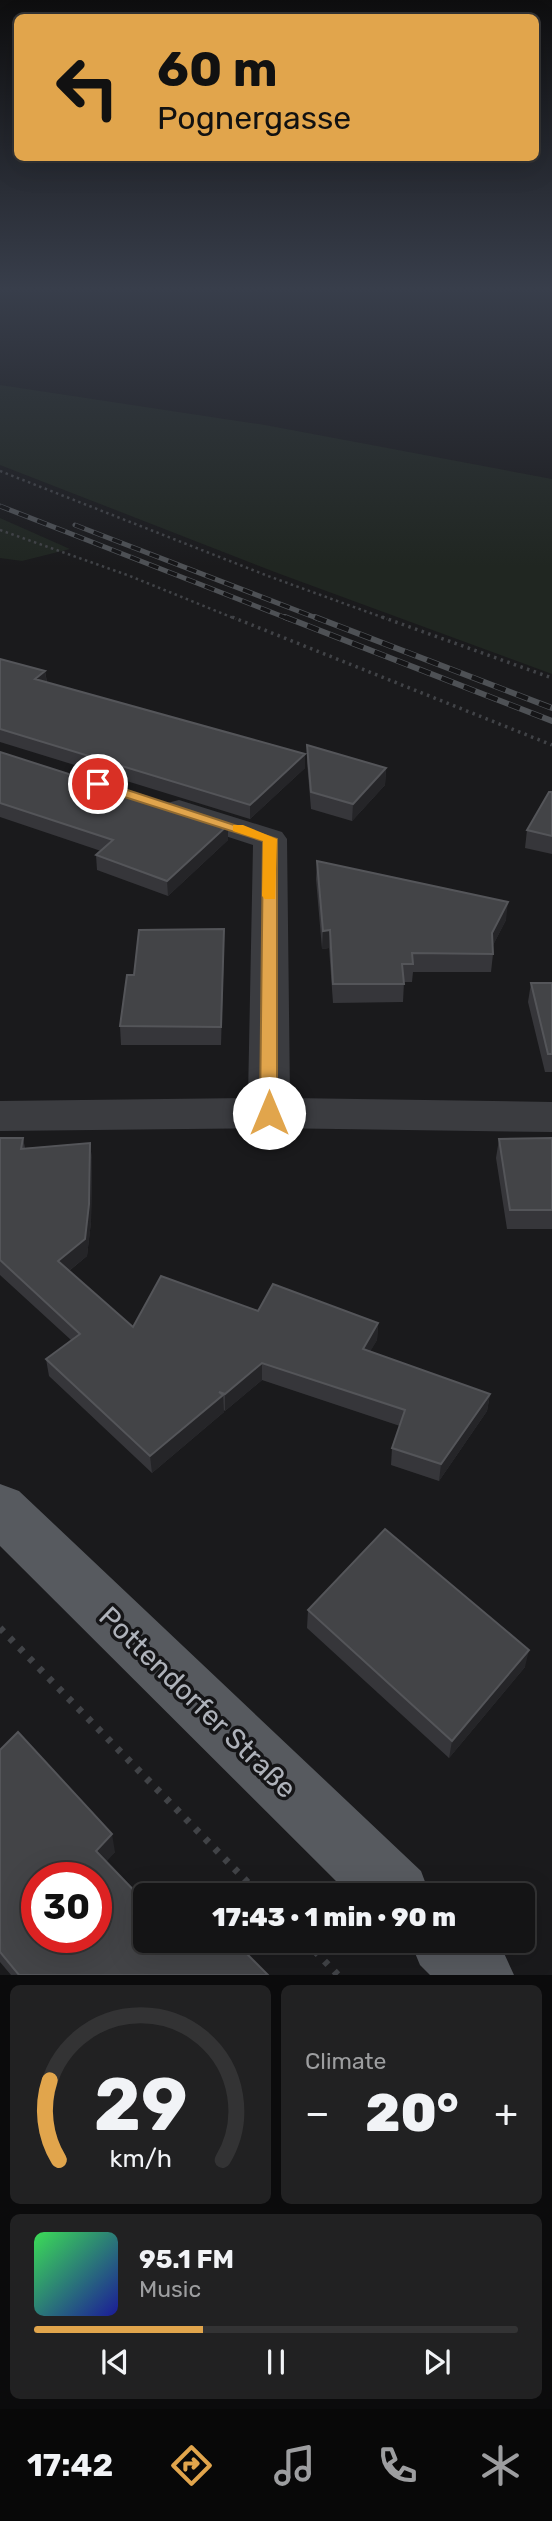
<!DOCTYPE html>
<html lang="en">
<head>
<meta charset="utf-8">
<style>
  body { margin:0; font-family:Rubik,sans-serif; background:#212122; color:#f1f3f6; height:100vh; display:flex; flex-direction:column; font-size:26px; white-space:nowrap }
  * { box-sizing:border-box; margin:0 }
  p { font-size:23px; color:#9d9ea0 }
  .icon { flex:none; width:38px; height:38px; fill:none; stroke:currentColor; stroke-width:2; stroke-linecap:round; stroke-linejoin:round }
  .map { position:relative; height:1975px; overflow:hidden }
  .details { display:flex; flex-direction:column; gap:10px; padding:10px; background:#0b0b0c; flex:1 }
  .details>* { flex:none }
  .hud { position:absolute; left:14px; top:14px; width:525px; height:147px; border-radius:10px; box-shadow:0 7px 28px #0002,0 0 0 2px #333334; background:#e1a54c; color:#111; overflow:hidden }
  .speed { position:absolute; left:21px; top:1862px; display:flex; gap:14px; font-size:35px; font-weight:700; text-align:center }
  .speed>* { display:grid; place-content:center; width:91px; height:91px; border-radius:50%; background:#141415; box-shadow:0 7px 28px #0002,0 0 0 2px #333334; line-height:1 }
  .speed .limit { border:10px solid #d22; background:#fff; color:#111 }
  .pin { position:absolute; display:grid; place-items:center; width:60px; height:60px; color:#fff; margin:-30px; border:4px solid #fff; border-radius:50%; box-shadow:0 2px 7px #0007 }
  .me { position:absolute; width:77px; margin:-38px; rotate:0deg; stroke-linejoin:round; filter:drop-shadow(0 0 5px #0008) }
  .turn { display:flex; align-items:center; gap:24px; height:147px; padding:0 28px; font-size:32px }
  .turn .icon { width:91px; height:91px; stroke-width:2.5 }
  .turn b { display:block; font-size:49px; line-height:60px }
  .big { font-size:52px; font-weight:800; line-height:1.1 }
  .details .card { flex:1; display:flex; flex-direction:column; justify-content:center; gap:10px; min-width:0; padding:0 24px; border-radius:10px; background:#212122 }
  .details .dial { align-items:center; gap:0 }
  .dial svg { height:182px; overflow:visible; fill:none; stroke:#333334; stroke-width:7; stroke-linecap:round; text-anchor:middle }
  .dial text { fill:#f1f3f6; stroke:none }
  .song { display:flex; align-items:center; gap:21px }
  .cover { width:84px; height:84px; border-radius:10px; background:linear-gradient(135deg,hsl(130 70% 55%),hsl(240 70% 35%)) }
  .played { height:7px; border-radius:4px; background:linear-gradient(90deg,#e1a54c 35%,#333334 35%) }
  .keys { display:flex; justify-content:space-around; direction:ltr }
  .heat { display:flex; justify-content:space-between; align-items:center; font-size:38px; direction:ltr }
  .details .tiles { flex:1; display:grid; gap:10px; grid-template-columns:1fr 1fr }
  .card:last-child { grid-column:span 2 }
  .trip { position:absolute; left:133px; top:1883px; width:402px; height:70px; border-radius:10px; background:#141415; box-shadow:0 7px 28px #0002,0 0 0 2px #333334; font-weight:800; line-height:70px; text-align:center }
  .dock { display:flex; height:112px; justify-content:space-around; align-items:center; background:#080808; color:#9d9ea0 }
  .dock .icon { width:49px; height:49px }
  .dock .active { color:#e1a54c }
  .dock b { font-size:32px; color:#f1f3f6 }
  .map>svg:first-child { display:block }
  .green { fill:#202621 }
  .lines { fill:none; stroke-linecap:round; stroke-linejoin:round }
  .path-far2 { stroke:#414347; stroke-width:2.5; stroke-dasharray:2.5 3.5; stroke-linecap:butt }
  .path-far1 { stroke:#414347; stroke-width:3.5; stroke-dasharray:2.5 4.5; stroke-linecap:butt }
  .path { stroke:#414347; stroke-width:7; stroke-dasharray:5 9; stroke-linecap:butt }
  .minor { fill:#3b3c40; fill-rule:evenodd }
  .major { fill:#575a5f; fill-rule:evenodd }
  .rail-far1-casing { stroke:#4e5155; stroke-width:5 }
  .rail-casing { stroke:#4e5155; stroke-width:6 }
  .rail-far1 { stroke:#151517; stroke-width:3.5; stroke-dasharray:10; stroke-linecap:butt }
  .rail { stroke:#151517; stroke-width:4.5; stroke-dasharray:12; stroke-linecap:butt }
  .wall { fill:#36363a }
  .shaded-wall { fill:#252528 }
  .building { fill:#434447; stroke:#545559; stroke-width:2; fill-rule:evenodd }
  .route { fill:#e1a54c; stroke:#926b31; stroke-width:2 }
  .slow { fill:#f59e0b }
  .labels { text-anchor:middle; stroke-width:7; stroke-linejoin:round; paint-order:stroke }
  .near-street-label { font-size:28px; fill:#aeb2ba; stroke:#151517 }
</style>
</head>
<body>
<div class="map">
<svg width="552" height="1975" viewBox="0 0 552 1975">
  <rect width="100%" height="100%" fill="#1a1a1c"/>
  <!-- green -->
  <path class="green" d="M 0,385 L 265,425 L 552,479 L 552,674 L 280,574 L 0,465 Z
    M 0,518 L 70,549 L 22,561 L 0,558 Z"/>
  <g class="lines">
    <!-- path-far2 -->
    <path class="path-far2" d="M 0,471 L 268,576 L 387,619
      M 0,530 L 130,576 L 236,619"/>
    <!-- path-far1 -->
    <path class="path-far1" d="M 232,617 L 552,745
      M 382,617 L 552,678"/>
    <!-- path -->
    <path class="path" d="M 0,1628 L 260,1895
      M 305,1941 L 338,1975"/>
    <!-- minor -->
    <path class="minor" d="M 179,800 L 282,832 L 287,839 L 290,1098 L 552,1102 L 552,1132 L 269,1128 L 0,1131 L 0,1101 L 248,1098 L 253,845 L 167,817 L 162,810 L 167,803 Z"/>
    <!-- major -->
    <path class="major" d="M 0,1484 L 19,1491 L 421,1871 L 430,1895 L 350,1895 L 0,1546 Z
      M 410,1941 L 493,1941 L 503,1951 L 514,1975 L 430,1975 L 420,1965 Z"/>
    <defs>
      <path id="rail-far1" d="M 0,506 L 289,619
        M 75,525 L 319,619"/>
      <path id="rail" d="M 285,617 L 552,721
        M 315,617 L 552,708"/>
    </defs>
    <!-- rail-far1 casing -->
    <use href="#rail-far1" class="rail-far1-casing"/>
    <!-- rail casing -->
    <use href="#rail" class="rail-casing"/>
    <!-- rail-far1 -->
    <use href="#rail-far1" class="rail-far1"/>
    <!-- rail -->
    <use href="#rail" class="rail"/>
  </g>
  <!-- wall -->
  <path class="wall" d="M 0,659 L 45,671 L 47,682 L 305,754 L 305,768 L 250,819 L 0,742 Z
    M 307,745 L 386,768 L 385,785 L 352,821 L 311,809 L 307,762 Z
    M 0,752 L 228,840 L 168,896 L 97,870 L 96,855 L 101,851 L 0,817 Z
    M 552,792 L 552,854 L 525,848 L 527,830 Z
    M 317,861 L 506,920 L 493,945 L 493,954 L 491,972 L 413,972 L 412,982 L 404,982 L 403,1002 L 333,1003 L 329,948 L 322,949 L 316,879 Z
    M 224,948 L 221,1045 L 121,1045 L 120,1026 L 134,975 Z
    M 531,983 L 552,983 L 552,1072 L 545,1072 L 528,1002 Z
    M 0,1138 L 23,1138 L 25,1148 L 90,1143 L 92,1160 L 91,1222 L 87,1256 L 69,1271 L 133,1327 L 258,1311 L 378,1323 L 377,1340 L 370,1351 L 490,1394 L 487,1411 L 439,1481 L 391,1465 L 392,1448 L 400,1426 L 262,1380 L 225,1411 L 224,1410 L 224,1412 L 152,1473 L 49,1376 L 46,1359 L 71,1340 L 0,1275 Z
    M 552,1138 L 552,1229 L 507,1229 L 496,1158 L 499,1139 Z
    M 308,1610 L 525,1667 L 449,1758 L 307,1628 Z
    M 0,1750 L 115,1852 L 106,1861 L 145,1941 L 268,1975 L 11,1975 L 0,1962 Z"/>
  <!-- shaded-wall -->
  <path class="shaded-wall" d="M 45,671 L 47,685 L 35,679 Z
    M 305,754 L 305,768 L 250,819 L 250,805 Z
    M 386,768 L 385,785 L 352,821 L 353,804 Z
    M 228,825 L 228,840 L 168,896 L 167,881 Z
    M 508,902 L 506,920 L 490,951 L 492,933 Z
    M 224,929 L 224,948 L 221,1045 L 221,1027 Z
    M 330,930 L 329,948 L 322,949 L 323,931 Z
    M 90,1143 L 92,1160 L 91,1222 L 87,1256 L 60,1278 L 58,1261 Z
    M 378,1323 L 377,1340 L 362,1366 L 363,1349 Z
    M 262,1363 L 262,1380 L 225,1411 L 225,1394 Z
    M 490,1394 L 487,1411 L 439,1481 L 441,1464 Z
    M 223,1395 L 224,1412 L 152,1473 L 150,1456 Z
    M 529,1650 L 525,1667 L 449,1758 L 452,1741 Z
    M 112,1834 L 115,1852 L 100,1869 L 96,1851 Z"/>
  <!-- building -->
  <path class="building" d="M 0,659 L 45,671 L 35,679 L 305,754 L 250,805 L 0,729 Z
    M 307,745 L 386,768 L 353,804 L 311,792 Z
    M 0,752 L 228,825 L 167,881 L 96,855 L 113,840 L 0,803 Z
    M 549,792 L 552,792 L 552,836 L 527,830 Z
    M 317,861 L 508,902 L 492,933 L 493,954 L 412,953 L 413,964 L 402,964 L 404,984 L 333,984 L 330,930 L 323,931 Z
    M 224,929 L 221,1027 L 120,1026 L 127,975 L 134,975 L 139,930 Z
    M 531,983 L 552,983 L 552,1054 L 548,1054 Z
    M 0,1138 L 23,1138 L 21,1149 L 90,1143 L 89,1204 L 85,1239 L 58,1261 L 133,1327 L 161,1276 L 258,1311 L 273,1284 L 378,1323 L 363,1349 L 490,1394 L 441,1464 L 392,1448 L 405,1410 L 262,1363 L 225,1394 L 219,1392 L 223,1395 L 150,1456 L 46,1359 L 80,1334 L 0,1260 Z
    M 552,1138 L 552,1210 L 510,1210 L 499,1139 Z
    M 385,1529 L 529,1650 L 452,1741 L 308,1610 Z
    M 18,1732 L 112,1834 L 96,1851 L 145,1902 L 145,1941 L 234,1941 L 268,1975 L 19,1975 L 0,1952 L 0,1750 ZM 37,1878 L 96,1878 L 96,1937 L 37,1937 Z
    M 183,1889 L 189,1895 L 178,1895 Z"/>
  <!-- sky -->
  <linearGradient id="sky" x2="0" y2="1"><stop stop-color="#0e0e0f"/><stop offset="0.51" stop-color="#383e4b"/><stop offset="1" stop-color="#383e4b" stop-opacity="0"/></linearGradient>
  <rect width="552" height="567" fill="url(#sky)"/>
  <!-- route -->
  <path class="route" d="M 93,782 L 103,782 L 277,839 L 277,1113 L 275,1117 L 269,1119 L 260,1113 L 263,841 L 93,787 Z"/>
  <!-- slow -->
  <path class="slow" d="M 233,825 L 243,825 L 277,839 L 275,899 L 265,899 L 262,896 L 263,841 L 233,831 Z"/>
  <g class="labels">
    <!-- near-street labels -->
    <g class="near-street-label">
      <text transform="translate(198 1702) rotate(44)" y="10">Pottendorfer Straße</text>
    </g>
  </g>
</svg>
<div class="speed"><div class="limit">30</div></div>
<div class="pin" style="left:98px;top:784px;background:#d93025"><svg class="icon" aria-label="arrive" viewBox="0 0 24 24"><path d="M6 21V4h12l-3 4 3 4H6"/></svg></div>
<svg class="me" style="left:269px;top:1113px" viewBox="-20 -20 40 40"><circle r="19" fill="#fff"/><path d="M0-13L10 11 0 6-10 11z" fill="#e1a54c"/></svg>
<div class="trip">17:43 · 1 min · 90 m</div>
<div class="hud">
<div class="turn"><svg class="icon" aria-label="left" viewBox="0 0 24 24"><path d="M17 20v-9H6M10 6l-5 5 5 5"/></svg><div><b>60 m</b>Pognergasse</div></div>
</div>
</div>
<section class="details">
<div class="tiles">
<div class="card dial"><svg viewBox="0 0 100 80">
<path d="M14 69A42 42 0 1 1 86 69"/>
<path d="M14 69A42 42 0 0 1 10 34" stroke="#e1a54c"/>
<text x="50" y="56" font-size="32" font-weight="700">29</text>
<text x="50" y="72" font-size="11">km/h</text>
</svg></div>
<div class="card"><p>Climate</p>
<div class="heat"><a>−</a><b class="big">20°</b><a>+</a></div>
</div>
<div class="card">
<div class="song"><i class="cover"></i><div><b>95.1 FM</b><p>Music</p></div></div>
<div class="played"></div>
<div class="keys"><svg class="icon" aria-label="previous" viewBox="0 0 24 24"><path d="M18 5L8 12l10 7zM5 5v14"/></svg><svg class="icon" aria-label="pause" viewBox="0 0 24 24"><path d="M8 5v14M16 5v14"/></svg><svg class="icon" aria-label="next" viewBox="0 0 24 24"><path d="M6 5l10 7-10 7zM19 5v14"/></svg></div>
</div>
</div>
</section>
<nav class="dock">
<b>17:42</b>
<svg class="icon active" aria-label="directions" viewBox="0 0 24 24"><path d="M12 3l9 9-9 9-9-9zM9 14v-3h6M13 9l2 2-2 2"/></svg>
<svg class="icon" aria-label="music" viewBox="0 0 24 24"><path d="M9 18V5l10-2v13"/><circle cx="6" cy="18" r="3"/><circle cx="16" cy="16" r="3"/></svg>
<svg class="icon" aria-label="phone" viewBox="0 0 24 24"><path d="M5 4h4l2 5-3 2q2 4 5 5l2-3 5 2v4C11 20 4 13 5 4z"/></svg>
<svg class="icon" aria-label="climate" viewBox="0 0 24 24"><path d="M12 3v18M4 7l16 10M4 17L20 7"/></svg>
</nav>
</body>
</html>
